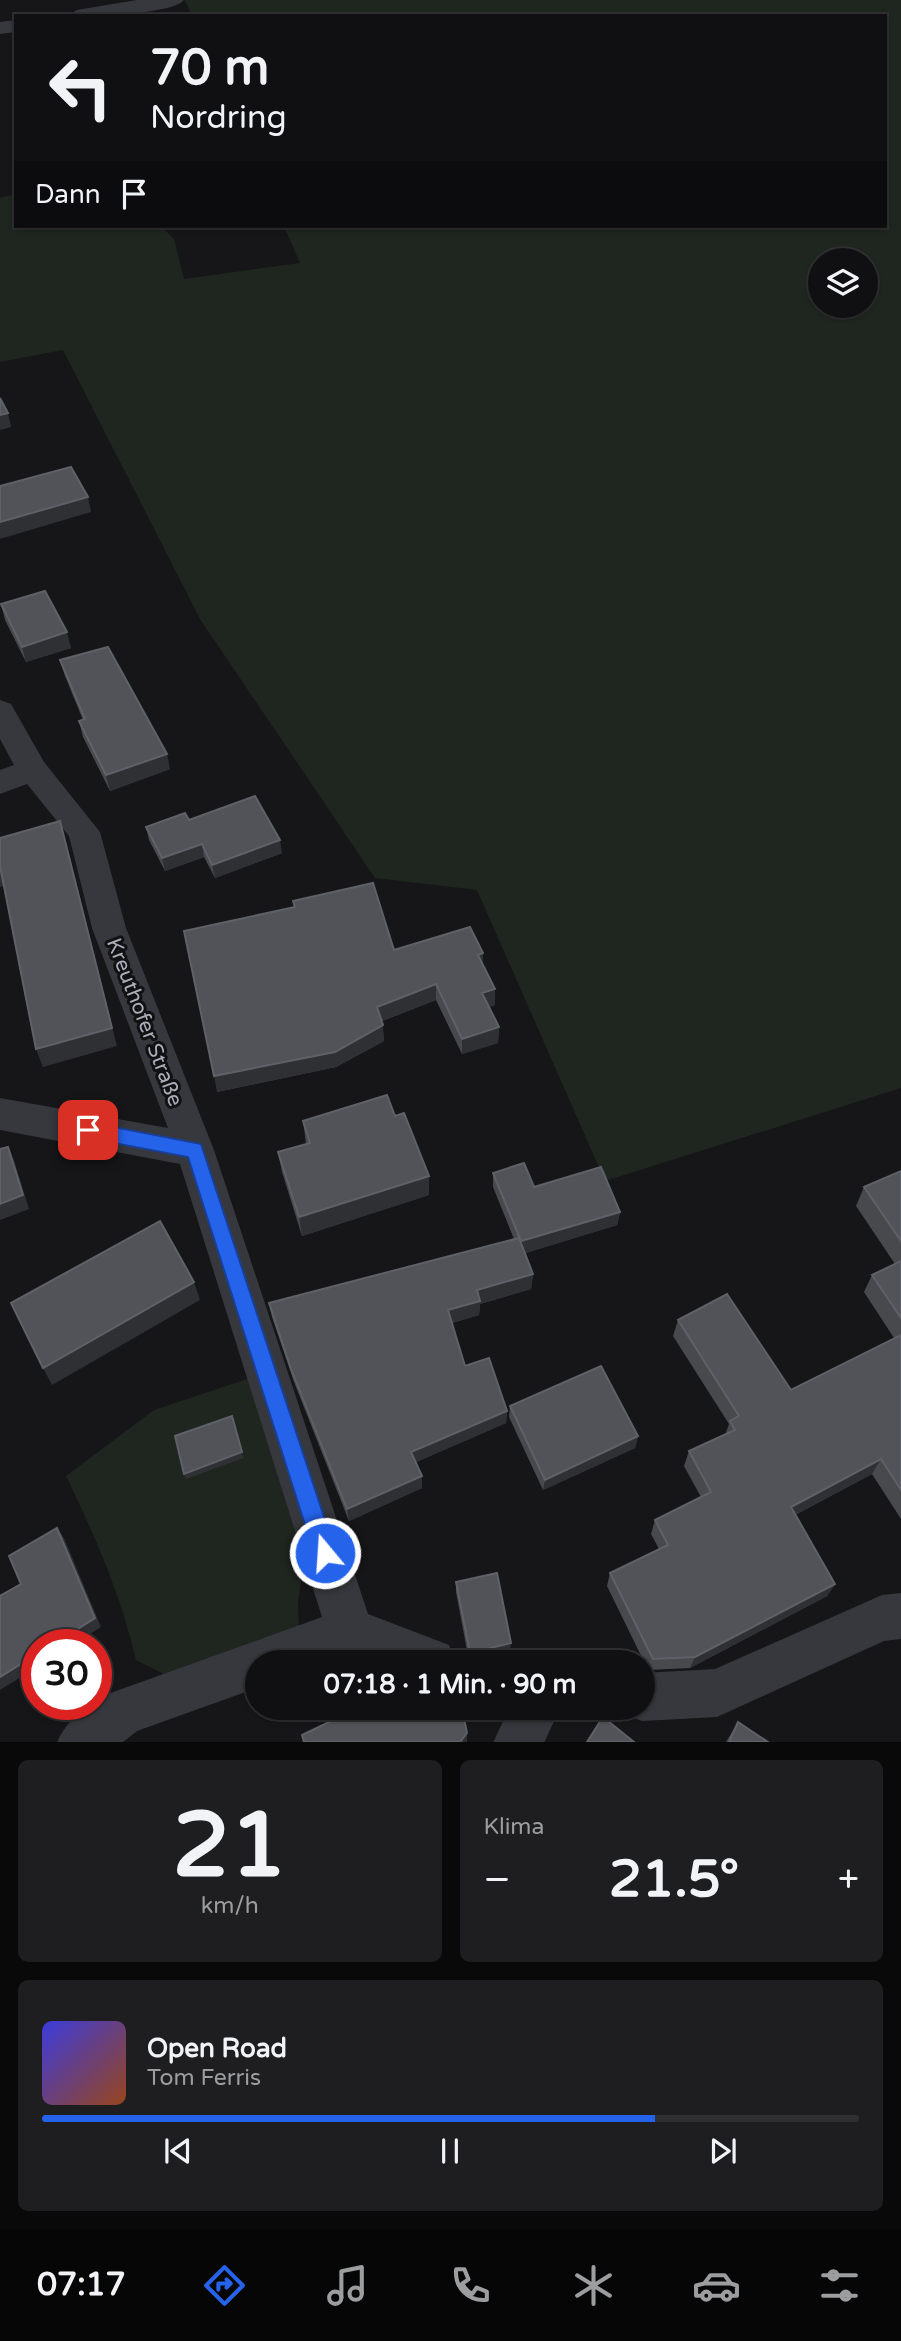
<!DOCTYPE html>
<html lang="de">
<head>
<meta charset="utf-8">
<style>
  body { margin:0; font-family:"Varela Round",sans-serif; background:#1e1e20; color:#f1f3f6; height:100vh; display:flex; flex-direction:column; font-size:26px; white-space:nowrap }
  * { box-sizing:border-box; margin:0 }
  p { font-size:23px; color:#9c9d9f }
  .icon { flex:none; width:38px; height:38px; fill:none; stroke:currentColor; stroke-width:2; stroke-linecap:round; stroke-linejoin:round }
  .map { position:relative; height:1742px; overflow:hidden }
  .panel { display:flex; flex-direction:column; gap:18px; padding:18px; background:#09090a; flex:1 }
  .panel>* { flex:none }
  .banner { position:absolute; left:14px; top:14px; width:873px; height:214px; border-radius:0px; box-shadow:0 2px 5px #0004,0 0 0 2px #303032; background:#101012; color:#f1f3f6; overflow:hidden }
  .buttons { position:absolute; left:808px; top:248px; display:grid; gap:14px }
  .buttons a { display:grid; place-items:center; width:70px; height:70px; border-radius:50%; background:#101012; box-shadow:0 2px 5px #0004,0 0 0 2px #303032; font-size:35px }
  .speed { position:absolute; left:21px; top:1629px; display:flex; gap:14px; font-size:35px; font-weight:700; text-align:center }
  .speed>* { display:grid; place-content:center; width:91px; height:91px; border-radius:50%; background:#101012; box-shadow:0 2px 5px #0004,0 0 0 2px #303032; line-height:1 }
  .speed .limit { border:10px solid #d22; background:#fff; color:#111 }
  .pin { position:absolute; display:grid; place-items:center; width:60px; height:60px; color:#fff; margin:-30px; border-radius:14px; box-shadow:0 4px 10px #0006 }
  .me { position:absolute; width:77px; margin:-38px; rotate:342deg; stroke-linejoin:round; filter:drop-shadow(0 0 5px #0008) }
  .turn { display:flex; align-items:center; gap:24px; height:147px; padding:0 21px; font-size:32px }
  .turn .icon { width:91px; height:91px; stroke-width:2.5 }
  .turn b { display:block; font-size:49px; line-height:60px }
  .then { display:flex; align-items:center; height:66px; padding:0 21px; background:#0003; gap:14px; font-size:26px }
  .big { font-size:52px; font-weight:800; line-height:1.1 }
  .panel .card { flex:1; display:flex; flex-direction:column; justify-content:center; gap:10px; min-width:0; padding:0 24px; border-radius:10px; background:#1e1e20 }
  .panel .dial { align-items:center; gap:0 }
  .dial b { font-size:91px; line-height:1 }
  .song { display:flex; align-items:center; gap:21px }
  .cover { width:84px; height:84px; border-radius:10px; background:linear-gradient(135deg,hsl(240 70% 55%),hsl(20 70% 35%)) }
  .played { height:7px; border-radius:4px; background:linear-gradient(90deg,#2563eb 75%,#303032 75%) }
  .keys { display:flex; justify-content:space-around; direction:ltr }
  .heat { display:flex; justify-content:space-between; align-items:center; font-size:38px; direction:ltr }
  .panel .tiles { flex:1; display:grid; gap:18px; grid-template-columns:1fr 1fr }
  .card:last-child { grid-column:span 2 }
  .trip { position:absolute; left:245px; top:1650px; width:410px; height:70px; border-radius:35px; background:#101012; box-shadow:0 2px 5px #0004,0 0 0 2px #303032; font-weight:800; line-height:70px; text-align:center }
  .tab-bar { display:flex; height:112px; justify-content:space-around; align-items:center; background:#060607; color:#9c9d9f }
  .tab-bar .icon { width:49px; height:49px }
  .tab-bar .selected { color:#2563eb }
  .tab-bar b { font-size:32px; color:#f1f3f6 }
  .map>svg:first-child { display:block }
  .green { fill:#1e261f; fill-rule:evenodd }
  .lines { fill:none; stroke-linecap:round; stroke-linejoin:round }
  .minor { fill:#37383d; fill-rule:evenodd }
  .tertiary { fill:#37383d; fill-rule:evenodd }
  .wall { fill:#47494d }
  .shaded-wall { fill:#2f3033 }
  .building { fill:#525359; stroke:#5f6168; stroke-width:2 }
  .route { fill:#2563eb; stroke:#184099; stroke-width:2 }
  .labels { text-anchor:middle; stroke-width:6; stroke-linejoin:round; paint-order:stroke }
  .street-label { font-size:21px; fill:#a8adb8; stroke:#111113 }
</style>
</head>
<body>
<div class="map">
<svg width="901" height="1743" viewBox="0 0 901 1743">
  <rect width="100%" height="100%" fill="#161618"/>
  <!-- green -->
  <path class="green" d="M 185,0 L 901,0 L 901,1088 L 605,1181 L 477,890 L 375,878 L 200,619 L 63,350 L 0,362 L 0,198 L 16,194 L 16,226 L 161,226 L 174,239 L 184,279 L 300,263 L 284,226 L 886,226 L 886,16 L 192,16 ZM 821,261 L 866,261 L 866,306 L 821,306 Z
    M 250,1378 L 306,1553 L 298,1601 L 299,1635 L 170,1677 L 136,1660 C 120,1593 96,1538 66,1476 L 154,1410 Z"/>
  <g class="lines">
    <!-- minor -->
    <path class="minor" d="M 0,700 L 11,704 L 44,762 L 100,832 L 126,928 L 214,1150 L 368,1614 L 449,1645 L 456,1662 L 371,1662 L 350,1655 L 328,1662 L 257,1662 L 257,1688 L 137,1731 L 122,1743 L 57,1743 C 67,1718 87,1708 105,1695 L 322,1617 L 180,1164 L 0,1130 L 0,1098 L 168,1128 L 92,928 L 69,836 L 27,784 L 0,794 L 0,770 L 14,765 L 0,739 Z
      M 901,1593 L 901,1639 L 884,1641 L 717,1717 L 642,1721 L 625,1714 L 622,1708 L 642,1708 L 642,1673 L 715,1669 L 882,1595 Z
      M 509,1708 L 560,1708 L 544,1743 L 493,1743 Z"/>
    <!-- tertiary -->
    <path class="tertiary" d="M 137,0 L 184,0 C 172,15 88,16 67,16 L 77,10 Z
      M 16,20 L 16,32 L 0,34 L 0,22 Z"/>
  </g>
  <!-- wall -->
  <path class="wall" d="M 1,604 L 71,648 L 26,662 L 5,620 Z
    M 60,660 L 170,769 L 110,791 L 83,737 L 79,721 L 83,720 L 65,676 Z
    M 189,820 L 282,853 L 215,878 L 204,857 L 165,871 L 149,840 L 146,827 Z
    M 293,901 L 394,950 L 483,953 L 483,965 L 495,1005 L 489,1007 L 499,1027 L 498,1043 L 462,1054 L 436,1000 L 382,1021 L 384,1041 L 336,1067 L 217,1092 L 294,908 Z
    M 395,1116 L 429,1176 L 429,1195 L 302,1236 L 282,1172 L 278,1152 L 306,1144 L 303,1121 Z
    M 901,1171 L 901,1519 L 872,1474 L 795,1515 L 835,1584 L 827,1596 L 690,1668 L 648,1670 L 607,1586 L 610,1573 L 659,1549 L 651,1534 L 655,1520 L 701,1497 L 684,1466 L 689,1451 L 725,1435 L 729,1424 L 673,1336 L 678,1320 L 791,1390 L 894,1338 L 864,1292 L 872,1275 L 895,1264 L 856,1206 L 864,1187 Z
    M 493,1173 L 534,1187 L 620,1212 L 617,1225 L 525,1253 L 533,1274 L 531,1289 L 480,1304 L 479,1315 L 452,1323 L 465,1366 L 507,1411 L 506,1423 L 416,1462 L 422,1488 L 349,1521 L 294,1382 L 272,1317 L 269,1303 L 514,1239 L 493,1187 Z
    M 510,1406 L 638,1436 L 635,1448 L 543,1490 L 509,1417 Z
    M 456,1582 L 510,1652 L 469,1661 L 456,1592 Z
    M 738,1722 L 768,1742 L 726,1742 Z"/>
  <!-- shaded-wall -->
  <path class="shaded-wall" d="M 8,413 L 11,427 L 0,430 L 0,415 Z
    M 88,497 L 91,512 L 0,539 L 0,522 Z
    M 67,632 L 71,648 L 26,662 L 22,647 Z
    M 167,754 L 170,769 L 110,791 L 106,775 Z
    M 60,821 L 117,1046 L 43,1067 L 36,1049 Z
    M 280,840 L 282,853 L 215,878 L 212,865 Z
    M 202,844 L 204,857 L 165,871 L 162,858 Z
    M 0,866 L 7,885 L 0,887 Z
    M 483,953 L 483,969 L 478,955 Z
    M 436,984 L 436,1000 L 378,1022 L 377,1007 Z
    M 495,989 L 495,1005 L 482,1009 L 482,993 Z
    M 383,1025 L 384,1041 L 336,1067 L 217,1092 L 214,1076 Z
    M 499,1027 L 498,1043 L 462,1054 L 462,1039 Z
    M 8,1147 L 14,1160 L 29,1209 L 0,1220 L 0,1204 Z
    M 429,1176 L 429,1195 L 302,1236 L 299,1217 Z
    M 620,1212 L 617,1225 L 520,1255 L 521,1241 Z
    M 533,1274 L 531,1289 L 480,1304 L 479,1315 L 449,1324 L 448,1310 L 477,1290 Z
    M 194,1282 L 200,1300 L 52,1385 L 43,1368 Z
    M 507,1411 L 506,1423 L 412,1464 L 411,1452 Z
    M 638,1436 L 635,1448 L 543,1490 L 545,1480 Z
    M 242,1452 L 244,1458 L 186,1479 L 184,1474 Z
    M 881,1459 L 872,1474 L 783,1521 L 791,1507 Z
    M 422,1476 L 422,1488 L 349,1521 L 347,1509 Z
    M 57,1528 L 64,1538 L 101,1627 L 73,1645 L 52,1645 Z
    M 835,1584 L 827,1596 L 690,1668 L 695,1657 Z
    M 511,1643 L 510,1652 L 469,1661 L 470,1653 Z
    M 37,1654 L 37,1667 L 0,1690 L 0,1677 Z
    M 467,1733 L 467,1742 L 460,1742 Z"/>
  <!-- building -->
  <path class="building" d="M 0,398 L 8,413 L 0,415 Z
    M 71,467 L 88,497 L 0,522 L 0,486 Z
    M 45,591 L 67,632 L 22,647 L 1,604 Z
    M 108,647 L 167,754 L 106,775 L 79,721 L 85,719 L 60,660 Z
    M 255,796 L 280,840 L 212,865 L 202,844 L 162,858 L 146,827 L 185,813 L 189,820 Z
    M 60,821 L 112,1028 L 36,1049 L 0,866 L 0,838 Z
    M 373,883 L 394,950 L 470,927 L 483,953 L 478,955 L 495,989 L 482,993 L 499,1027 L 462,1039 L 436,984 L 377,1007 L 383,1025 L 335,1052 L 214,1076 L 184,931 L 295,907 L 293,901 Z
    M 387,1095 L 395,1116 L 404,1113 L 429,1176 L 299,1217 L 278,1152 L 310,1143 L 303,1121 Z
    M 8,1147 L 23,1195 L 0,1204 L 0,1149 Z
    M 524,1163 L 534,1187 L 601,1167 L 620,1212 L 521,1241 L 493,1173 Z
    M 901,1171 L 901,1241 L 864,1187 Z
    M 160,1221 L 194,1282 L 43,1368 L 11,1303 Z
    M 519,1238 L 533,1274 L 477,1290 L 480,1301 L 448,1310 L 465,1366 L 489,1358 L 507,1411 L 411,1452 L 422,1476 L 347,1509 L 291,1369 L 269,1303 Z
    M 901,1261 L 901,1318 L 872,1275 Z
    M 727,1294 L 791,1390 L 901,1335 L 901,1490 L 881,1459 L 791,1507 L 835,1584 L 695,1657 L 653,1659 L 610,1573 L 668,1545 L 655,1520 L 711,1492 L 689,1451 L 735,1430 L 730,1421 L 739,1416 L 678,1320 Z
    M 601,1366 L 638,1436 L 545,1480 L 510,1406 Z
    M 232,1416 L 242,1452 L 184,1474 L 175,1436 Z
    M 57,1528 L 95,1618 L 52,1645 L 37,1645 L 37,1654 L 0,1677 L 0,1596 L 21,1584 L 9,1556 Z
    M 497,1573 L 511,1643 L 470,1653 L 456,1582 Z
    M 358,1708 L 462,1708 L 467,1733 L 460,1742 L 304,1742 L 302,1735 Z
    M 603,1717 L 634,1742 L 587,1742 Z
    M 738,1722 L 768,1742 L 729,1742 Z"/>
  <!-- route -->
  <path class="route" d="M 88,1122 L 201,1144 L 336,1553 L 333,1561 L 325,1564 L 317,1561 L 314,1553 L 188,1157 L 88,1138 L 82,1136 L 79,1130 L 82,1125 Z"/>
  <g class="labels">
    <!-- street labels -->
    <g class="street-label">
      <text transform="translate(145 1022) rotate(69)" y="7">Kreuthofer Straße</text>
    </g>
  </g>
</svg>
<div class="buttons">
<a><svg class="icon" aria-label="layers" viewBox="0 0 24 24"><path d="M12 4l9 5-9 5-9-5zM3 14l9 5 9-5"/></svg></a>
</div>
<div class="speed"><div class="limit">30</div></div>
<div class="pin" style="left:88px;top:1130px;background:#d93025"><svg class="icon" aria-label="arrive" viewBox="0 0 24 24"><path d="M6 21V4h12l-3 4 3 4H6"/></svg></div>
<svg class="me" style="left:325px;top:1553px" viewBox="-20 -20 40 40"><circle r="17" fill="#2563eb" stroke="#fff" stroke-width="3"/><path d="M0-11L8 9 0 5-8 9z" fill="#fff"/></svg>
<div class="trip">07:18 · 1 Min. · 90 m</div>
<div class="banner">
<div class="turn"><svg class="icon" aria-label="left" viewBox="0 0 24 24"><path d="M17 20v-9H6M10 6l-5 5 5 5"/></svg><div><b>70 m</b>Nordring</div></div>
<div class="then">Dann<svg class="icon" aria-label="arrive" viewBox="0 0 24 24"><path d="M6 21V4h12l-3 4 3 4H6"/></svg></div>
</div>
</div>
<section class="panel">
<div class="tiles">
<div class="card dial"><b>21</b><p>km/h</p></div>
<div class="card"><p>Klima</p>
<div class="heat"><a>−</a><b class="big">21.5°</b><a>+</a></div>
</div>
<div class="card">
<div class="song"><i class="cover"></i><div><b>Open Road</b><p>Tom Ferris</p></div></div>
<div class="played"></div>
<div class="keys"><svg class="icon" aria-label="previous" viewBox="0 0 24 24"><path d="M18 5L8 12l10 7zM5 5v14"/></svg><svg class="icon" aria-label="pause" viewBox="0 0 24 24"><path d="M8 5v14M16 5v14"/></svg><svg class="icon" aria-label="next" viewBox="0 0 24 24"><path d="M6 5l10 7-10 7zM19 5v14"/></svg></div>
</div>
</div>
</section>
<nav class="tab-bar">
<b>07:17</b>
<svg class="icon selected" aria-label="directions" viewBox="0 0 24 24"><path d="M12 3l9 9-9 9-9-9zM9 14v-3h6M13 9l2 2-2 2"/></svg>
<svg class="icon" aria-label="music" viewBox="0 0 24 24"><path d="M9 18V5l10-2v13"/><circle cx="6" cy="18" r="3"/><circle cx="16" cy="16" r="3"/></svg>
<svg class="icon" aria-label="phone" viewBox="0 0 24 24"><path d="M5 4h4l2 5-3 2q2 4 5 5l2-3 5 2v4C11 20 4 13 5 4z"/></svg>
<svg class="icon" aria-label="climate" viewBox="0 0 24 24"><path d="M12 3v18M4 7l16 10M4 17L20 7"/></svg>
<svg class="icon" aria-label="car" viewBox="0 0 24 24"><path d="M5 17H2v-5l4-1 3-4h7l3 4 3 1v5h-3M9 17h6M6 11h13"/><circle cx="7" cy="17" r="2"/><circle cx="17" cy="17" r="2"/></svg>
<svg class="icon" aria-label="filters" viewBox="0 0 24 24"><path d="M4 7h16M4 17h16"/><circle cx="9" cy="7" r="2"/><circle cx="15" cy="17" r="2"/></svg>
</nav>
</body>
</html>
